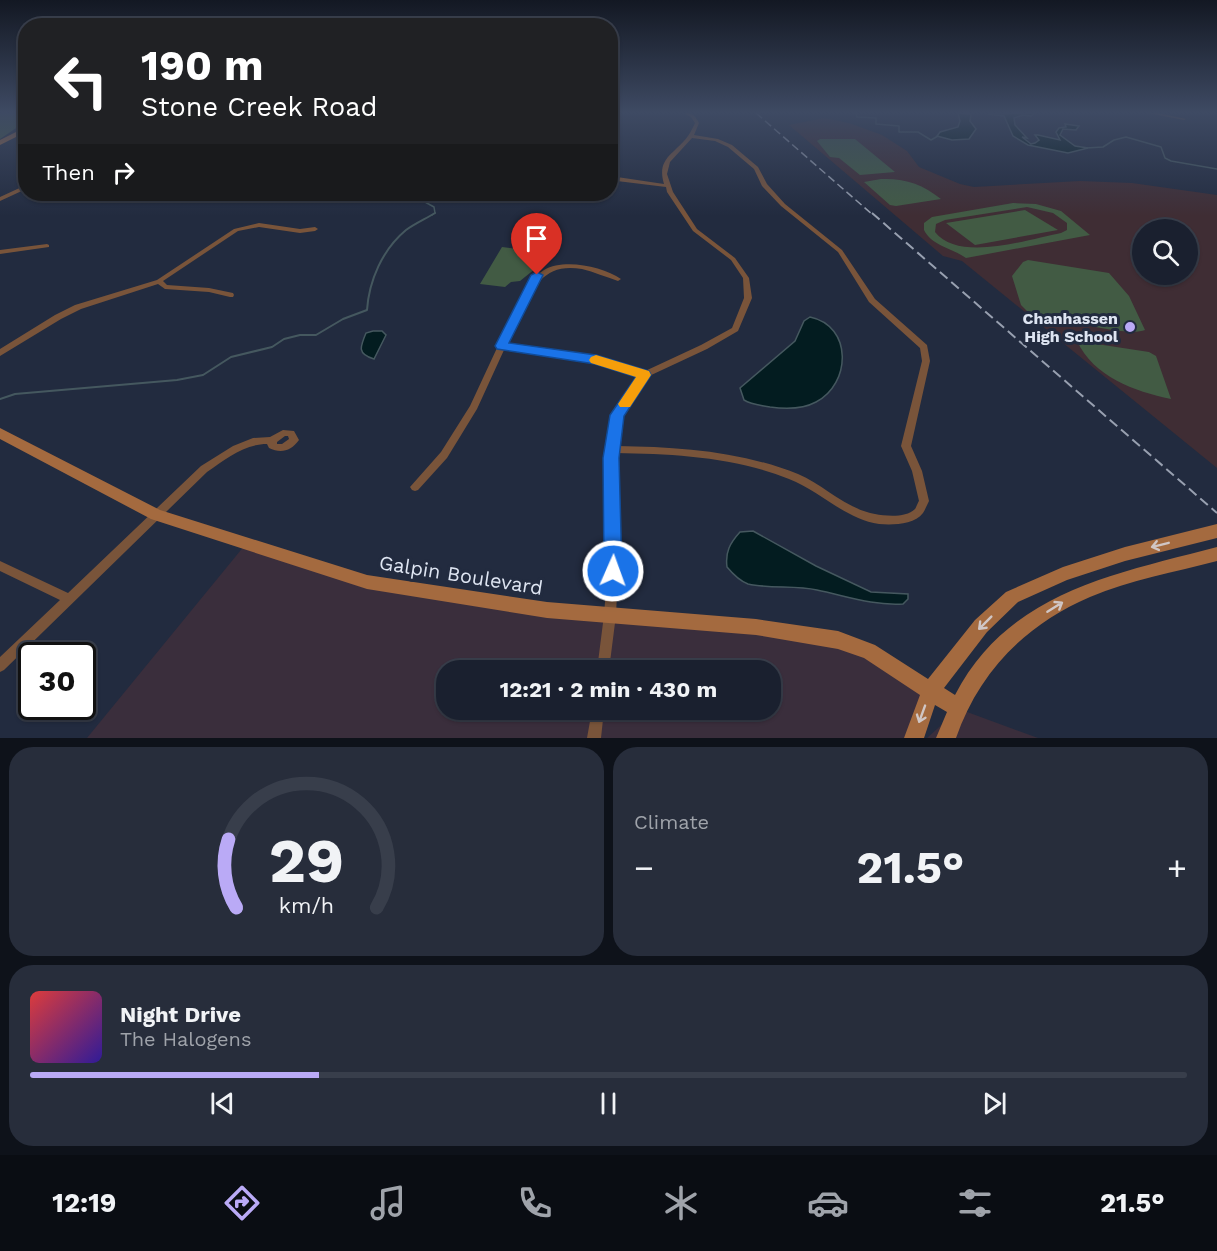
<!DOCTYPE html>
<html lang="en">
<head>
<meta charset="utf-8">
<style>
  body { margin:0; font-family:"Work Sans",sans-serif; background:#272d3b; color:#f1f3f6; height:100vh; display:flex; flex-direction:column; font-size:22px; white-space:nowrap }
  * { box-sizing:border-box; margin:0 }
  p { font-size:20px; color:#9fa3aa }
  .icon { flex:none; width:33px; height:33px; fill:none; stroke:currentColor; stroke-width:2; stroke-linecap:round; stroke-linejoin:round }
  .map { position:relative; height:738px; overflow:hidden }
  .details { display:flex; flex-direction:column; gap:9px; padding:9px; background:#0e121a; flex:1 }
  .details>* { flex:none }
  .top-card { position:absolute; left:18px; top:18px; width:600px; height:183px; border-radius:24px; box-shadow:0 2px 4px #0004,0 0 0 2px #383e4b; background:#202124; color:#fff; overflow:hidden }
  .fabs { position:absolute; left:1132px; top:219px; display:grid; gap:12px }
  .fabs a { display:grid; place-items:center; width:66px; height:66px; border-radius:50%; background:#1a202f; box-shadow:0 2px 4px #0004,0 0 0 2px #383e4b; font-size:30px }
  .speed { position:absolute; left:18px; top:642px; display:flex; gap:12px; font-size:30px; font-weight:700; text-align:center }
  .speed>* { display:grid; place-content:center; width:78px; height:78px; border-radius:50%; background:#1a202f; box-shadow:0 2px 4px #0004,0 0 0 2px #383e4b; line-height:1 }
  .speed .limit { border:3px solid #111; border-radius:9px; background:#fff; color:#111 }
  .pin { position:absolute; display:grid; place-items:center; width:51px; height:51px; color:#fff; margin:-62px -26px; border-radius:50% 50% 50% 0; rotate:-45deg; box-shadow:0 0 6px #0007 }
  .pin .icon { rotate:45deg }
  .me { position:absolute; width:66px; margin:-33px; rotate:2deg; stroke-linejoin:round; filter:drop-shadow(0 0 4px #0008) }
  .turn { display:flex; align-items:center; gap:21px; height:126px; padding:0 24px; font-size:27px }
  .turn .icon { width:78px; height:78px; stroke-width:2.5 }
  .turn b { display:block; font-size:42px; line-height:51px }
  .then { display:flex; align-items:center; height:57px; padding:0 24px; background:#0003; gap:12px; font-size:22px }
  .big { font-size:45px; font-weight:700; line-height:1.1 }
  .details .tile { flex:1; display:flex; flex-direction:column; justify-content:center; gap:9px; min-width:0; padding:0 21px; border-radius:24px; background:#272d3b }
  .details .dial { align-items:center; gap:0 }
  .dial svg { height:156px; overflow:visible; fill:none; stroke:#383e4b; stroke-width:7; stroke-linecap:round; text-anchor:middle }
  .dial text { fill:#f1f3f6; stroke:none }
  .song { display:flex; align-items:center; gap:18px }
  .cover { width:72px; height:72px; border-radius:9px; background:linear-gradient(135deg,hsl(0 70% 55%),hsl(250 70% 35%)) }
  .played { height:6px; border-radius:3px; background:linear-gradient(90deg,#baaaf6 25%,#383e4b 25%) }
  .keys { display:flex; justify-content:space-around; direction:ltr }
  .heat { display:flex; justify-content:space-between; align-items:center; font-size:33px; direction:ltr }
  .details .tiles { flex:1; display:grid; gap:9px; grid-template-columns:1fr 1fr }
  .tile:last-child { grid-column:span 2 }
  .trip { position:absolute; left:436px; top:660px; width:345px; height:60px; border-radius:24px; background:#1a202f; box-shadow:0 2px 4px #0004,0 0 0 2px #383e4b; font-weight:700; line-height:60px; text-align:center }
  .menu { display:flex; height:96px; justify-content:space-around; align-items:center; background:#0a0d13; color:#9fa3aa }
  .menu .icon { width:42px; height:42px }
  .menu .active { color:#baaaf6 }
  .menu b { font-size:27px; color:#f1f3f6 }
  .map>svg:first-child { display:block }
  .industrial { fill:#3a2e3c; fill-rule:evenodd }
  .education { fill:#3f2d34; fill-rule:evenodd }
  .green { fill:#425b44; fill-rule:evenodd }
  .water { fill:#031c20; stroke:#45585f; stroke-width:1.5 }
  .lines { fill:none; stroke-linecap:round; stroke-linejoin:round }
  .stream-far1 { stroke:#45585f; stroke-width:1.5 }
  .stream { stroke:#45585f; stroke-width:2 }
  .street { fill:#79543a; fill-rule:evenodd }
  .secondary { fill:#a46a3f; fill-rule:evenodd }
  .rail-far1 { stroke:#98a0b0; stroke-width:1.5; stroke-dasharray:8 4; stroke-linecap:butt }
  .rail { stroke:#98a0b0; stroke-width:2; stroke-dasharray:10 5; stroke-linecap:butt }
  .oneway { stroke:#d0c6c5 }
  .route { fill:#1a73e8; stroke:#114b97; stroke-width:1.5 }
  .slow { fill:#f59e0b }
  .poi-dot { fill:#baaaf6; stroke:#222b3f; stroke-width:2 }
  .labels { text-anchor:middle; stroke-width:6; stroke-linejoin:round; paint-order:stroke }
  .poi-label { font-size:16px; font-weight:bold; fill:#dee5f2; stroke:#222b3f; text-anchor:end }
  .near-street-label { font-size:20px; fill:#dee5f2; stroke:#222b3f }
</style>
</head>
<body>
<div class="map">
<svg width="1217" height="738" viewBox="0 0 1217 738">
  <rect width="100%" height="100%" fill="#222b3f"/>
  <!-- industrial -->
  <path class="industrial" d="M 245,545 L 367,582 L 838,640 L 931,690 L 914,738 L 87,738 ZM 447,670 L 771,670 L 771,710 L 447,710 Z
    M 959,709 L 1038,738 L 927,738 Z"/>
  <!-- education -->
  <path class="education" d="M 824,118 L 849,123 L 882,135 L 907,151 L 919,167 L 960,184 L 974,187 L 1080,181 L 1132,183 L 1217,195 L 1217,468 L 962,261 L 943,256 L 789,125 ZM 1143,230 L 1188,230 L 1188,274 L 1143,274 Z"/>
  <!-- green -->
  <path class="green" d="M 0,113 L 25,113 L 25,122 L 0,139 Z
    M 820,139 L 855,139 L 895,172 L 860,175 L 839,158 L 830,157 L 817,141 Z
    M 881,179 C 905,178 922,184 941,199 L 896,206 L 890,205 L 864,182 Z
    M 1013,203 L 1036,204 L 1061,211 L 1090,235 L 966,258 C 952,248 932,246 924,230 L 924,223 L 932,217 ZM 1027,207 L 1053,213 L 1067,223 L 1067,230 L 1061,233 C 1029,239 959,263 935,232 L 936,224 L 945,220 Z
    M 1025,210 L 1058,230 L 975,245 L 946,223 Z
    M 502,247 L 541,252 L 551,256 L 520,281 L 511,282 L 505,287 L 480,284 Z
    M 1028,260 L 1109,273 L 1129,296 L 1145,330 C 1126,338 1050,316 1027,311 L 1021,305 L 1012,276 L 1023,262 Z
    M 1077,341 L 1149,352 L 1156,356 L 1171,399 C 1134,391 1094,377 1077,341 Z"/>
  <!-- water -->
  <path class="water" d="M 958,113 L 971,114 L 970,121 L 976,129 L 969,139 L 952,140 L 937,136 L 940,132 L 958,127 L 960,121 Z
    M 1035,113 L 1031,116 L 1023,115 L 1014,118 L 1015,125 L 1027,138 L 1022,137 L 1031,144 L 1035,143 L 1039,140 L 1035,135 L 1038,135 L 1060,140 L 1056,132 L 1059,128 L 1066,127 L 1065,124 L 1079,126 L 1076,130 L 1063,129 L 1060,135 L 1075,146 L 1088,148 L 1068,153 L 1028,145 L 1013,136 L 1004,116 L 988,114 Z
    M 810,317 C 853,326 851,384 816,402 C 803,409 784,409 770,407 C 761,405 752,405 744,400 L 740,388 L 795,341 L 804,321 Z
    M 373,331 L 382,331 L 386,335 L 374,359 C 357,354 360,347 366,333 Z
    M 753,531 L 816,566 L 871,592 L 908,594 L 908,599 L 903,604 C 873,606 846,596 817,590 C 795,585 771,589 748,584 C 740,581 732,573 727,567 C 725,552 730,543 740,532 Z"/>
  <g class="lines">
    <!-- stream-far1 -->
    <path class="stream-far1" d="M 856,113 L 857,117 L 876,118 L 876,124 L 899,126 L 899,132 L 918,132 L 931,140 L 938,136
      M 1086,148 L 1103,147 L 1114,140 L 1126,137 L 1161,147 L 1165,158 L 1171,161 L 1217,169
      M 428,194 L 425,202 L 434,207 L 435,213 L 432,215"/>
    <!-- stream -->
    <path class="stream" d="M 0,399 L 15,394 L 177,380 L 203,375 L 231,357 L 272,347 L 284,339 L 300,335 L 316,335 L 343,319 L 367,310 C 369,281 382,250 406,230 C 414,224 425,219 435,213"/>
    <!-- street -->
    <path class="street" d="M 683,113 C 693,113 694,114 699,123 L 694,135 L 718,139 L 732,145 L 758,167 L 767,184 L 785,204 L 842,250 L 875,299 L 927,345 L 930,361 L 911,446 L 922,471 L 929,501 C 927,505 925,510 923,513 C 914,525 892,525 879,524 C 845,519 820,491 789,479 C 734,457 675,454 616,453 L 619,550 L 616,615 L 609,670 L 597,670 L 604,615 L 609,550 L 606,458 L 613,415 L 639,376 L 595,363 L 504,350 L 477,409 L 447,458 L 418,490 L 415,491 L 412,490 L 410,487 L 441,452 L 470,406 L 524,290 C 530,282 536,275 544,270 C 565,258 603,267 621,279 L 618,281 C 606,277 594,272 582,269 C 547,263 535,283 522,311 C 517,322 512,334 506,345 L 596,357 L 643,372 L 701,345 L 732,328 L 744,298 L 743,278 L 731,260 L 693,231 L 667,192 L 666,187 L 617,181 L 614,179 L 617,177 L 664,184 C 656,158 675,154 688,136 C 691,132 693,127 695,123 L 691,117 ZM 692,138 L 715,141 L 728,147 L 754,169 L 762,186 L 781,206 L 838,252 L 869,302 L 920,348 L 922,361 L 901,446 L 912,471 L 919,501 C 918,502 916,508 915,509 C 906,518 886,516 875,514 C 846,509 824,485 798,474 C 740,451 679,447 617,446 L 621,415 L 647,377 L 707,349 L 738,331 L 752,298 L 749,278 L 735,258 L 697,229 L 673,192 L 667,174 L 670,162 Z
      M 1148,113 L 1158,113 L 1186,119 L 1184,120 Z
      M 26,185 L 26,189 L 0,201 L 0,197 Z
      M 259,223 L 300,229 L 315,227 L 318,229 L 315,231 L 300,233 L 259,227 L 238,231 L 163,281 L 167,285 L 209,288 L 233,293 L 234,295 L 233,297 L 230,297 L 209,292 L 165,289 L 158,284 L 81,309 L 61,319 L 0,356 L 0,349 L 55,315 L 75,305 L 157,280 L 234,229 Z
      M 47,244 L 49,245 L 49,247 L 0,254 L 0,250 Z
      M 283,430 L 294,431 L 299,440 C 291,451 281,454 269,448 L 267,444 C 244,444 226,459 207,472 L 4,670 L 0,672 L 0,657 L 60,600 L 0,571 L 0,561 L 68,593 L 201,466 L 233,446 L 253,438 L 270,437 ZM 285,436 L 288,436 L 289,439 L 282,444 L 277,444 L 277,442 Z
      M 592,710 L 604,710 L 601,738 L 587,738 Z"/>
    <!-- secondary -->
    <path class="secondary" d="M 26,127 L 26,132 L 0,145 L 0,140 Z
      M 0,428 L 160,510 L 367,575 L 547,602 L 756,619 L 838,631 L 875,645 L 928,679 L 975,620 L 1006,592 L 1063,567 L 1125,547 L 1217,524 L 1217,538 L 1125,561 L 1067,580 L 1018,602 L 987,632 L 944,688 L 955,695 C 1008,592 1115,574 1217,547 L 1217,561 C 1175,572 1130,580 1090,597 C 1025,625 979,672 956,738 L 936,738 L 947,712 L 935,705 L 924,738 L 904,738 L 920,695 L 864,658 L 838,649 L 756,635 L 547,618 L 367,589 L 151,519 L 0,439 Z"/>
    <!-- rail-far1 -->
    <path class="rail-far1" d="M 756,113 L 873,215"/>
    <!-- rail -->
    <path class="rail" d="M 872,213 L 1217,513"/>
  </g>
  <!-- one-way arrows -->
  <defs><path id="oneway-shaft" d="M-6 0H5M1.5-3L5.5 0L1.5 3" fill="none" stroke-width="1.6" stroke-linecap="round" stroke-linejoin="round" transform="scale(1.5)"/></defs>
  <g class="oneway">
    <use href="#oneway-shaft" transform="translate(1160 545) rotate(166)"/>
    <use href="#oneway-shaft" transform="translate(1055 607) rotate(-32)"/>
    <use href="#oneway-shaft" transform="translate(985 623) rotate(135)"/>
    <use href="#oneway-shaft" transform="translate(922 714) rotate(110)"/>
  </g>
  <!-- sky -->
  <linearGradient id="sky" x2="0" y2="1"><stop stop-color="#131823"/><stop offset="0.52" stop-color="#3e4a63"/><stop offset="1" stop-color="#3e4a63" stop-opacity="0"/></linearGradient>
  <rect width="1217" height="216" fill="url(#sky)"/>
  <!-- route -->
  <path class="route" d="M 537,272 L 543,275 L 509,343 L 596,355 L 649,371 L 651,375 L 624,416 L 619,458 L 622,571 L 620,576 L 613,579 L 607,576 L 604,571 L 603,458 L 610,415 L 636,377 L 595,364 L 497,349 L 495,346 L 531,275 Z"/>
  <!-- slow -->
  <path class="slow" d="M 596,355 L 649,371 L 651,375 L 630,407 L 620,407 L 618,404 L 636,377 L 591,363 L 589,360 L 591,357 Z"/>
  <!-- markers -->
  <circle class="poi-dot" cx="1130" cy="327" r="6"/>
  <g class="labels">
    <!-- poi labels -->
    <g class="poi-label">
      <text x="1118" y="324">Chanhassen<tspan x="1118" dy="18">High School</tspan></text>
    </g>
    <!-- near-street labels -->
    <g class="near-street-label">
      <text transform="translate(461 575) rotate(9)" y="7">Galpin Boulevard</text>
    </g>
  </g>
</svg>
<div class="fabs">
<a><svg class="icon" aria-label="search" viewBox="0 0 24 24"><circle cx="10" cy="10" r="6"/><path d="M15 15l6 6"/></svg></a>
</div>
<div class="speed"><div class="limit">30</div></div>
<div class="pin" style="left:537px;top:275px;background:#d93025"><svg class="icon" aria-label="arrive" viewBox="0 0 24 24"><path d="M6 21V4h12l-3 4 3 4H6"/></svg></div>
<svg class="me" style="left:613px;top:571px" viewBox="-20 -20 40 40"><circle r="17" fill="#1a73e8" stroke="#fff" stroke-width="3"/><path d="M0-11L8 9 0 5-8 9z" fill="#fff"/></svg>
<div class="trip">12:21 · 2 min · 430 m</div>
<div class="top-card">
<div class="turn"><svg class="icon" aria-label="left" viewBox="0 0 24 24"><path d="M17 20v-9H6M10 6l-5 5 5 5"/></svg><div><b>190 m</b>Stone Creek Road</div></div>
<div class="then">Then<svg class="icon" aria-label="right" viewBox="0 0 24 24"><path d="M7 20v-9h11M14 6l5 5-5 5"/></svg></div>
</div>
</div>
<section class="details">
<div class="tiles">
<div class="tile dial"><svg viewBox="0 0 100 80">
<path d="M14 69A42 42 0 1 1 86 69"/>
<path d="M14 69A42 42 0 0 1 10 34" stroke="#baaaf6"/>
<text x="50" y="56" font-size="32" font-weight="700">29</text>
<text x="50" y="72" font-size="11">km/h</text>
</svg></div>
<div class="tile"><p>Climate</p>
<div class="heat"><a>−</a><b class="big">21.5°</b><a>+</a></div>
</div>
<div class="tile">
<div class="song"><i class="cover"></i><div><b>Night Drive</b><p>The Halogens</p></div></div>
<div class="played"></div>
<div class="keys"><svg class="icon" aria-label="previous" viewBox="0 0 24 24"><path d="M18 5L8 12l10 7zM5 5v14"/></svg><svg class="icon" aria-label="pause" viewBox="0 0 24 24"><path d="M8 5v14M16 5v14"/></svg><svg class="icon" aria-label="next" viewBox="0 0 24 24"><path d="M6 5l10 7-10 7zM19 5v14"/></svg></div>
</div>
</div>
</section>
<nav class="menu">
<b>12:19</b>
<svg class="icon active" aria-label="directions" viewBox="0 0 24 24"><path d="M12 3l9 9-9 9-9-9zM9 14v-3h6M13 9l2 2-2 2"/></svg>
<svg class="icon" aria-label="music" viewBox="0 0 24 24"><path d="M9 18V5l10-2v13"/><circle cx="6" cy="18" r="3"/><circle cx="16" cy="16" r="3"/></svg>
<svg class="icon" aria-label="phone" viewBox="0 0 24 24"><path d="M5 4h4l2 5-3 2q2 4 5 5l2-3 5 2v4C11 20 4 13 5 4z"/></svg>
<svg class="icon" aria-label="climate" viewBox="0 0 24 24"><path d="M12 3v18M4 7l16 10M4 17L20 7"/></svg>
<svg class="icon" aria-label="car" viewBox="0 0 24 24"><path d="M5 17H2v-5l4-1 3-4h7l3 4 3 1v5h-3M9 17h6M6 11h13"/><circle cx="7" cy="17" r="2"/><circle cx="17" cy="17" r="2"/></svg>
<svg class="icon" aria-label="filters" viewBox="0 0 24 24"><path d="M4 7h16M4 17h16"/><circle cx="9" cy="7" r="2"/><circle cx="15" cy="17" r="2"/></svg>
<b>21.5°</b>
</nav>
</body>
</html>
